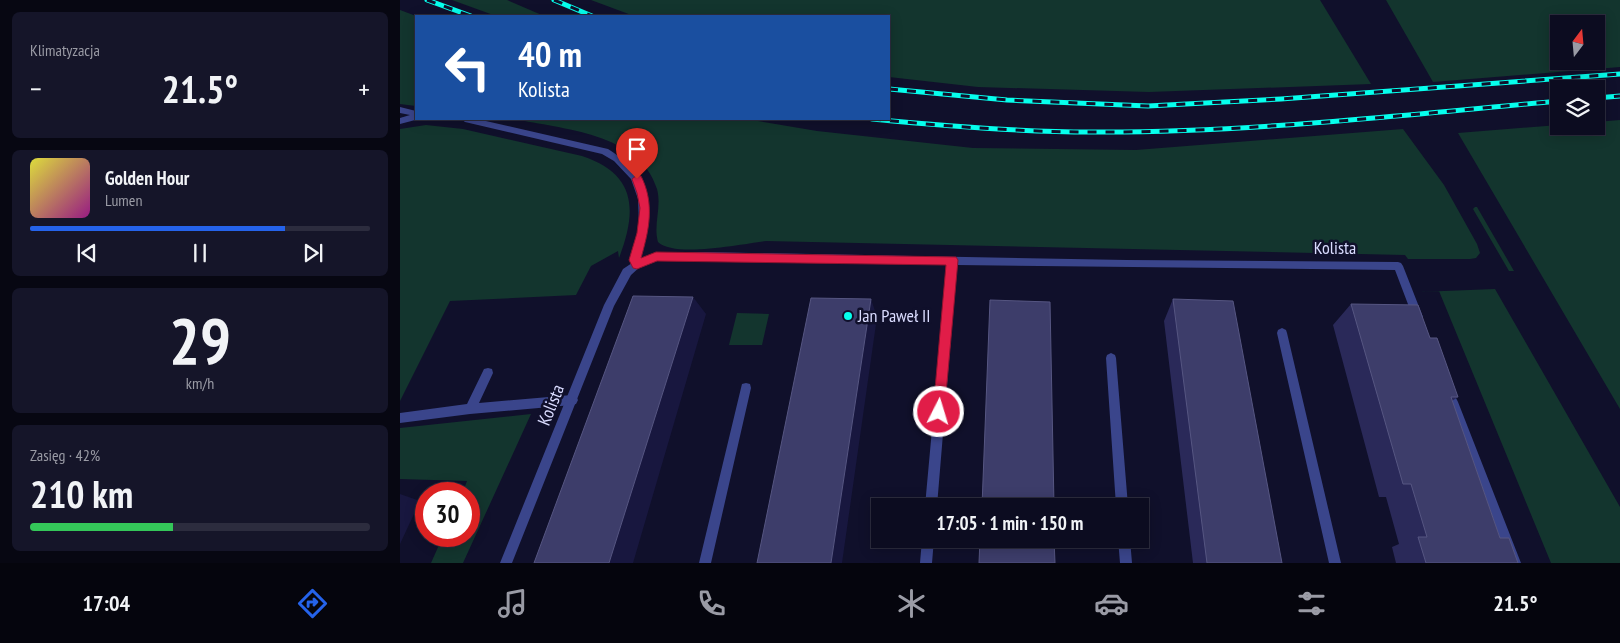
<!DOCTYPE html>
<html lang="pl">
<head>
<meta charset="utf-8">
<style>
  body { margin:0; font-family:"PT Sans Narrow",sans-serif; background:#151529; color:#f1f3f6; height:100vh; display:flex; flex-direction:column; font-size:19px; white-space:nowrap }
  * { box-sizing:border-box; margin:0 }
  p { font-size:16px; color:#9a9ba5 }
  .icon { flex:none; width:28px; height:28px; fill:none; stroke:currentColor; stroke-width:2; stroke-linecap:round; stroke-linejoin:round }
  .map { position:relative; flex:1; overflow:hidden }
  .panel { display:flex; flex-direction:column; gap:12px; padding:12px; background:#070712; width:400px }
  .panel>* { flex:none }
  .top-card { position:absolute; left:15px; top:15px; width:475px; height:105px; border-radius:0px; box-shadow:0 2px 12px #0003,0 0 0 1px #2c2c3e; background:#1a4fa0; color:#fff; overflow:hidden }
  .needle { width:32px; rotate:16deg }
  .controls { position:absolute; left:1150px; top:15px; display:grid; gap:10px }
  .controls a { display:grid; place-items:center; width:55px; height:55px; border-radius:0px; background:#0c0c20; box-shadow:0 2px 12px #0003,0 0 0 1px #2c2c3e; font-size:25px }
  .speed { position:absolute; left:15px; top:482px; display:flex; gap:10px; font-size:25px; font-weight:700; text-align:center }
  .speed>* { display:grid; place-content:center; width:65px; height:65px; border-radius:50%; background:#0c0c20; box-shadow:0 2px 12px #0003,0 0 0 1px #2c2c3e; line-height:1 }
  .speed .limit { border:8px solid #d22; background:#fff; color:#111 }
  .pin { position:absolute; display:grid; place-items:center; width:42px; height:42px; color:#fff; margin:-51px -21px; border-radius:50% 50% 50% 0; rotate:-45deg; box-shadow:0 0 5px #0007 }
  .pin .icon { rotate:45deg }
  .me { position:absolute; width:55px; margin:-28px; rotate:5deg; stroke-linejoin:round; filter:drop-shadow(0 0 4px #0008) }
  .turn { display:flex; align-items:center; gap:18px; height:105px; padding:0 20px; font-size:22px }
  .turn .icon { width:65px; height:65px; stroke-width:2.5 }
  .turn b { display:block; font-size:35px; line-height:42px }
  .big { font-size:38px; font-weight:700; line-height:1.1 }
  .panel .widget { flex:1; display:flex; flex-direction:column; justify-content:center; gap:8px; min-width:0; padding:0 18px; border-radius:8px; background:#151529 }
  .panel .dial { align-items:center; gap:0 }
  .dial b { font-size:65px; line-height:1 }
  .song { display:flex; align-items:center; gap:15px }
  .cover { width:60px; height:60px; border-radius:8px; background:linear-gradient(135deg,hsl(60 70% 55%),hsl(310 70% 35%)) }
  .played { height:5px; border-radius:2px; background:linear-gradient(90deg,#2563eb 75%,#2c2c3e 75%) }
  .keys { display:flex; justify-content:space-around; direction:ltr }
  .heat { display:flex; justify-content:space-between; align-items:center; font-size:28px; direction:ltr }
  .charge { height:8px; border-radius:4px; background:linear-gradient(90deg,#34c759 42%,#2c2c3e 0) }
  .trip { position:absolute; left:471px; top:498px; width:278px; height:50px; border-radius:0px; background:#0c0c20; box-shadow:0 2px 12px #0003,0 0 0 1px #2c2c3e; font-weight:700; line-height:50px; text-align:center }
  .dock { display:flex; height:80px; justify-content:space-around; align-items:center; background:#05050d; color:#9a9ba5 }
  .dock .icon { width:35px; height:35px }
  .dock .selected { color:#2563eb }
  .dock b { font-size:22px; color:#f1f3f6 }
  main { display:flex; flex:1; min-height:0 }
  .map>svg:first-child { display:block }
  .green { fill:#13352e; fill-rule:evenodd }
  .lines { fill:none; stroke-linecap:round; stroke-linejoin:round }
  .service { fill:#3a458b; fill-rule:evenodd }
  .minor { fill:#3a458b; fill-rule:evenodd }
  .rail-casing { stroke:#06ffed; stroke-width:5 }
  .rail { stroke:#10102b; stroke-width:3; stroke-dasharray:9; stroke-linecap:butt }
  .wall { fill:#2a2959 }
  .shaded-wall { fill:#18173f }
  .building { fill:#3d3d6a; stroke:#565682 }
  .route { fill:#e11d48; stroke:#92132f }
  .poi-dot { fill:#06ffed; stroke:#10102b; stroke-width:2 }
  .labels { text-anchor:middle; stroke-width:5; stroke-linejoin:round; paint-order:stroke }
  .street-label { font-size:18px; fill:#dadcff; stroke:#10102b }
  .poi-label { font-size:18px; fill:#dadcff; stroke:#10102b; text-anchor:start }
</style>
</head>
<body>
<main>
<section class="panel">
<div class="widget"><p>Klimatyzacja</p>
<div class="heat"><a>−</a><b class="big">21.5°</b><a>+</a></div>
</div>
<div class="widget">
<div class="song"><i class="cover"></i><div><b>Golden Hour</b><p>Lumen</p></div></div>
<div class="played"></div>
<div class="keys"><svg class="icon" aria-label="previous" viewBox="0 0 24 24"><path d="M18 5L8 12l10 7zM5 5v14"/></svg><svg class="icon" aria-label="pause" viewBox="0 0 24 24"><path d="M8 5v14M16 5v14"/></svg><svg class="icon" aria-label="next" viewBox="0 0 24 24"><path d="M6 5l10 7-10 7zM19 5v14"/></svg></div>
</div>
<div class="widget dial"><b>29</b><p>km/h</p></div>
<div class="widget"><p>Zasięg · 42%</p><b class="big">210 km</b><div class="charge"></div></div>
</section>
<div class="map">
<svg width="1220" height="563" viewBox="0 0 1220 563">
  <rect width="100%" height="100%" fill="#10102b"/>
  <!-- green -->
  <path class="green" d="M 52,0 L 107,0 L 144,16 L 96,16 Z
    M 191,0 L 920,0 L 971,84 L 749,92 L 578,87 L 489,77 L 489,16 L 234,16 Z
    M 986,0 L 1220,0 L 1220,67 L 1033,82 ZM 1159,24 L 1196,24 L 1196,61 L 1159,61 Z
    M 0,10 L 16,16 L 16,106 L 0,104 Z
    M 114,119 L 346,119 L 417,131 L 573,148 L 736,150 L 1003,129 L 1044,185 L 1077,244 L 1080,253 L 1076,258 L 1070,259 L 1008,259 L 1005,255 L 366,241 C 343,244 274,258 258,242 C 253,225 262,207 257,189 C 240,133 162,129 114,119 Z
    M 1220,120 L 1220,409 L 1058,133 L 1159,125 L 1159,126 L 1196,126 L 1196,122 Z
    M 26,125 L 63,129 L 182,156 C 237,174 237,211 219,258 L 218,251 L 191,266 L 176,295 L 50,301 L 0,401 L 0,129 Z
    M 1075,207 L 1077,207 L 1114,271 L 1109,271 L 1073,209 Z
    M 1095,289 L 1220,507 L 1220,563 L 1151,563 L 1039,291 L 1019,292 Z
    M 337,313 L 369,314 L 362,345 L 329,345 Z
    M 131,414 L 63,563 L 31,563 L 43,536 L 69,536 L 69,494 L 62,494 L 67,481 L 0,479 L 0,428 Z"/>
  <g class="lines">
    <!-- service -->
    <path class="service" d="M 304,252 L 307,253 L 309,256 L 307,259 L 304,260 L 257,261 L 237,269 L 234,268 L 232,265 L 234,262 L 256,253 Z
      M 88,368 L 92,369 L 93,373 L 79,403 L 172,395 L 176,396 L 178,400 L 176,404 L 172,405 L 70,414 L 0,423 L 0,413 L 67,404 L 84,369 Z"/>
    <!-- minor -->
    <path class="minor" d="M 0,107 L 16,111 L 16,119 L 19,119 L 0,124 L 0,118 L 10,115 L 0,113 Z
      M 61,119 L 77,119 L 208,149 C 242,170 253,194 246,234 C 245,245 240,254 242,265 L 231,275 L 214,306 L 112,563 L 100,563 L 204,305 L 223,269 L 232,263 L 232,255 L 239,224 L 238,199 L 231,179 L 214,161 L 202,154 L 65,122 Z
      M 304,252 L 727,260 L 998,262 L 1001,263 L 1003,266 L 1023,317 L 1022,320 L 1018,322 L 1014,320 L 995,270 L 557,265 L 537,506 L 525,506 L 547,265 L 304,260 L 301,259 L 299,256 L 301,253 Z
      M 882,328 L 886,330 L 887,333 L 941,563 L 929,563 L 877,333 L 878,330 Z
      M 711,353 L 715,355 L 716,358 L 728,506 L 716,506 L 706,358 L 707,355 Z
      M 346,383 L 350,384 L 351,388 L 311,563 L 299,563 L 341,388 L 342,384 Z
      M 1052,397 L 1056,398 L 1058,402 L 1121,563 L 1109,563 L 1046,402 L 1048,398 Z
      M 522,539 L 534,539 L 532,563 L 520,563 Z
      M 718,539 L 730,539 L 732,563 L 720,563 Z"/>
    <defs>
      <path id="rail" d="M 27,0 L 71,16
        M 154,0 L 192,16
        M 489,89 L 607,100 L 748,106 L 881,99 L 1220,74
        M 1196,98 L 1220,96
        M 472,119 C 545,126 618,132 691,132 C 847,133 1004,115 1159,101"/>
    </defs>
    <!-- rail casing -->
    <use href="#rail" class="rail-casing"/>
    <!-- rail -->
    <use href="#rail" class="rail"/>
  </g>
  <!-- wall -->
  <path class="wall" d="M 773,299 L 882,563 L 793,563 L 764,321 Z
    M 951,304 L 1030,338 L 1058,397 L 1052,401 L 1100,538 L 1118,563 L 996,563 L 992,547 L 999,544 L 986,497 L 979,497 L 933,325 Z"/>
  <!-- shaded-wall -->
  <path class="shaded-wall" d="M 293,297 L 306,314 L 233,563 L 209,563 Z
    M 471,299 L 477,317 L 442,563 L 431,563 Z
    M 0,494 L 20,501 L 0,544 Z"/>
  <!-- building -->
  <path class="building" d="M 233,296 L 293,297 L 209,563 L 134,563 Z
    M 411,298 L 471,299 L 431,563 L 357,563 Z
    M 773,299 L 833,301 L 882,563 L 807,563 Z
    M 590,300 L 650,302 L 654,506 L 582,506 Z
    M 951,304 L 1018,305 L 1030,338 L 1037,338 L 1058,397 L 1051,397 L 1100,538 L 1109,538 L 1118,563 L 1026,563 L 1018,537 L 1027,537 L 1011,484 L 1003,484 Z
    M 580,539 L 654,539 L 655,563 L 579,563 Z"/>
  <!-- route -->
  <path class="route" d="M 237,175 L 241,176 C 255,204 249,230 241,258 L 256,252 L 556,257 L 558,260 L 544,416 L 539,418 L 534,416 L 533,412 L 546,265 L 257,261 L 237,269 L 233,268 L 229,260 L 237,233 L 240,208 L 237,193 L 232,179 Z"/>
  <!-- markers -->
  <circle class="poi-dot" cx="448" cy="316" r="5"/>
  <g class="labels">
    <!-- street labels -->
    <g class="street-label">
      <text x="935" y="254">Kolista</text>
      <text transform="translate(151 405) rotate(-68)" y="6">Kolista</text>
    </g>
    <!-- poi labels -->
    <g class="poi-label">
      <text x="458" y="322">Jan Paweł II</text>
    </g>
  </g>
</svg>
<div class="controls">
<a><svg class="needle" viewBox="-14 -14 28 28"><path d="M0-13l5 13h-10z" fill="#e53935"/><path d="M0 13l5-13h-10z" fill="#9a9ba5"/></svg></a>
<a><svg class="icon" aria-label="layers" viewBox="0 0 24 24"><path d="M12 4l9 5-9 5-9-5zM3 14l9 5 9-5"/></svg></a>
</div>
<div class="speed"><div class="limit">30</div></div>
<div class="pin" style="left:237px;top:179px;background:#d93025"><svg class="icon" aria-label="arrive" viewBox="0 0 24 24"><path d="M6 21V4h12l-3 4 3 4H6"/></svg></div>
<svg class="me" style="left:539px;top:412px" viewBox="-20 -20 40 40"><circle r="17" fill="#e11d48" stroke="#fff" stroke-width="3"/><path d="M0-11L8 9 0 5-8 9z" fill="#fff"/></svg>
<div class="trip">17:05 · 1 min · 150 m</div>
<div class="top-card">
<div class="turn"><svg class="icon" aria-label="left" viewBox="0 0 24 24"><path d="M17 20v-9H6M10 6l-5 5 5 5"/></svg><div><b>40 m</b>Kolista</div></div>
</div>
</div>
</main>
<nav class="dock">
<b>17:04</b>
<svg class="icon selected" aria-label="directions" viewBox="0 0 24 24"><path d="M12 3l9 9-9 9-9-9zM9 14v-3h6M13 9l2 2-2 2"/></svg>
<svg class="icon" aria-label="music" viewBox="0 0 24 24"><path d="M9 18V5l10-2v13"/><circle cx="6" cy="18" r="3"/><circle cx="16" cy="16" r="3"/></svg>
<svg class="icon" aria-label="phone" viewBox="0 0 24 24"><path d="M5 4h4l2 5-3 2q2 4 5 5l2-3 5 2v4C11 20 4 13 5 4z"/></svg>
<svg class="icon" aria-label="climate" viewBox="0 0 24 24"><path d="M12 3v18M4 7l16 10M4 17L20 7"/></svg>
<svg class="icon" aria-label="car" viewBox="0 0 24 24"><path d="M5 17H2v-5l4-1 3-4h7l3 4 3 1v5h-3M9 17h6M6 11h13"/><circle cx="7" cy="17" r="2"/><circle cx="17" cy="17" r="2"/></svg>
<svg class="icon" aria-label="filters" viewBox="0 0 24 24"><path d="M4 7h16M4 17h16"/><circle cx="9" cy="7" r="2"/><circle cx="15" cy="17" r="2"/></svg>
<b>21.5°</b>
</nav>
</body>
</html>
